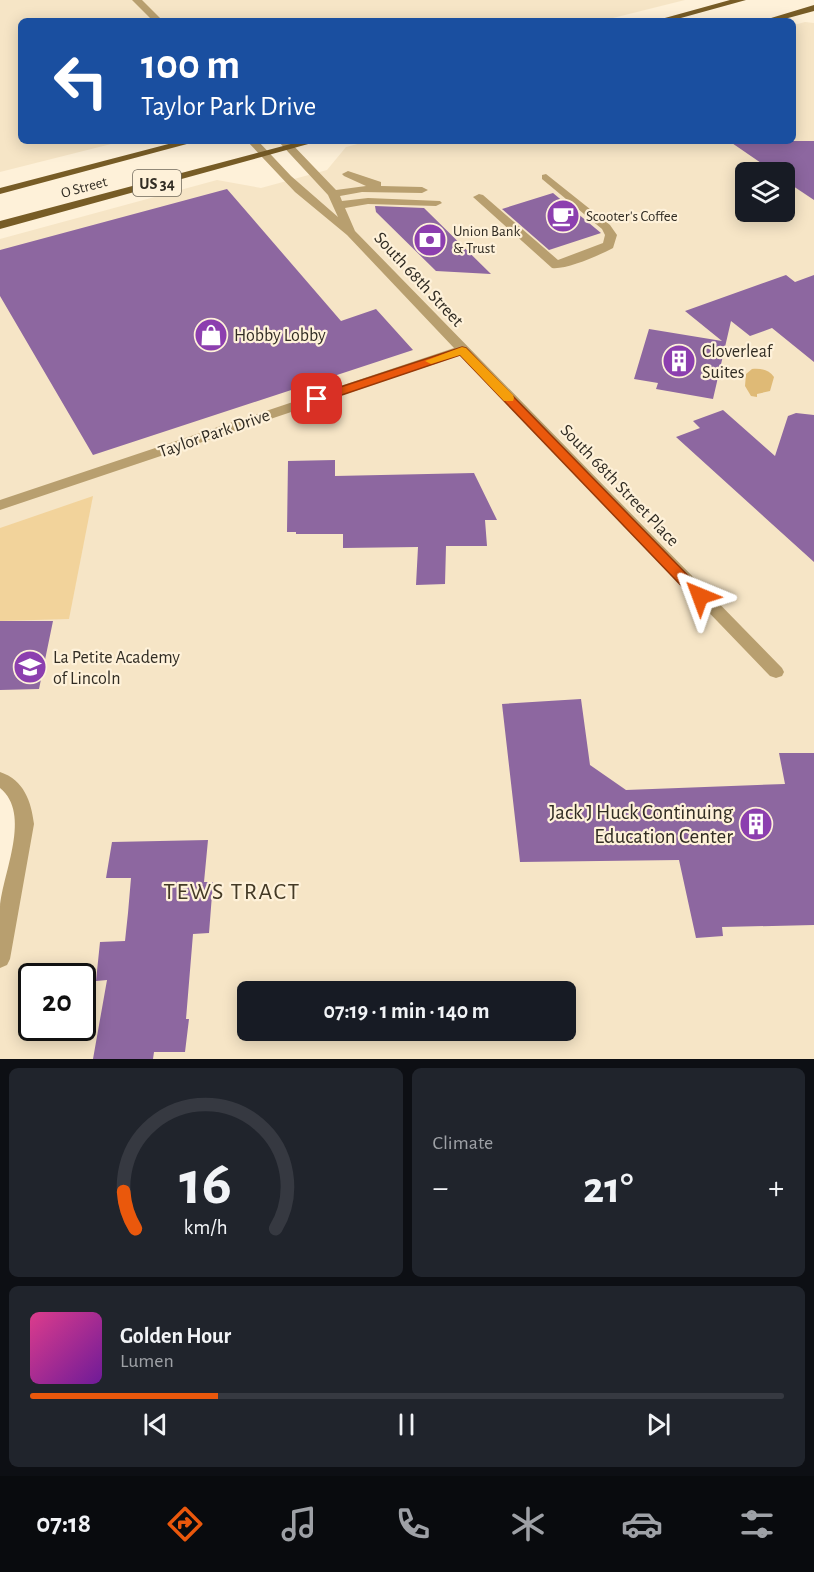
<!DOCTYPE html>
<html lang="en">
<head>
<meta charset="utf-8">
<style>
  body { margin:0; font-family:"Alegreya Sans",sans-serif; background:#20242c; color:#f1f3f6; height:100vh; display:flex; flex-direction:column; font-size:22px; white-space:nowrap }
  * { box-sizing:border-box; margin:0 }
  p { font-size:20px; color:#9ea1a6 }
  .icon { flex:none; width:33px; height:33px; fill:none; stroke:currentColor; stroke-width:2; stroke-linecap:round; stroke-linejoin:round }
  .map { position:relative; height:1059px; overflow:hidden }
  .panel { display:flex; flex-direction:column; gap:9px; padding:9px; background:#0d0f14; flex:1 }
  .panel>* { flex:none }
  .top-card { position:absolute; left:18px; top:18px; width:778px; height:126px; border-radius:9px; box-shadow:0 3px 15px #0003; background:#1a4fa0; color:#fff; overflow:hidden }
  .fabs { position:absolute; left:735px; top:162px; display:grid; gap:12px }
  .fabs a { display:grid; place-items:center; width:60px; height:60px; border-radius:9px; background:#171b24; box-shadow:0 3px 15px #0003; font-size:30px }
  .speed { position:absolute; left:18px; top:963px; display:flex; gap:12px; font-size:30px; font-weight:700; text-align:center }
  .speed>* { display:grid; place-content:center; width:78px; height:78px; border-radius:50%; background:#171b24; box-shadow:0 3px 15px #0003; line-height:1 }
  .speed .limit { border:3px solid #111; border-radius:9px; background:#fff; color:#111 }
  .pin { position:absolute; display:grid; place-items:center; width:51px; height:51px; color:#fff; margin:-26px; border-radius:12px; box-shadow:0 3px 9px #0006 }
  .me { position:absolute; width:66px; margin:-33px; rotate:316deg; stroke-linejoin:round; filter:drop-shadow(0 0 4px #0008) }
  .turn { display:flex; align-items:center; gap:21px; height:126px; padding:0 24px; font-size:27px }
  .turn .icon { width:78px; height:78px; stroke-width:2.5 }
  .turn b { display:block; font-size:42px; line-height:51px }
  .big { font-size:45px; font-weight:700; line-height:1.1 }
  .panel .card { flex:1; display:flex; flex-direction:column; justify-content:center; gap:9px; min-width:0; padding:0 21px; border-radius:9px; background:#20242c }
  .panel .dial { align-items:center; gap:0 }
  .dial svg { height:156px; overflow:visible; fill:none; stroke:#363941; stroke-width:7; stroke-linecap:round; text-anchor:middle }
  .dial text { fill:#f1f3f6; stroke:none }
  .song { display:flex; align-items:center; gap:18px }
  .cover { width:72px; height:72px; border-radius:9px; background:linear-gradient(135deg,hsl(330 70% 55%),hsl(280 70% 35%)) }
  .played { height:6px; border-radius:3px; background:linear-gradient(90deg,#ea580c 25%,#363941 25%) }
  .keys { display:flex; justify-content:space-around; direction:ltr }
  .heat { display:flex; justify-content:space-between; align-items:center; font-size:33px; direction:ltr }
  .panel .tiles { flex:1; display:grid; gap:9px; grid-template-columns:1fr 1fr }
  .card:last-child { grid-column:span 2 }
  .trip { position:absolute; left:237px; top:981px; width:339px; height:60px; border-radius:9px; background:#171b24; box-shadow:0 3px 15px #0003; font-weight:700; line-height:60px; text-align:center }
  .tab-bar { display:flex; height:96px; justify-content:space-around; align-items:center; background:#090b0e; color:#9ea1a6 }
  .tab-bar .icon { width:42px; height:42px }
  .tab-bar .on { color:#ea580c }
  .tab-bar b { font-size:27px; color:#f1f3f6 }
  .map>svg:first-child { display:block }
  .built { fill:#f6e5c6; fill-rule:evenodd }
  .green { fill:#f2d39b }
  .water { fill:#dfba76 }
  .building { fill:#8d67a0 }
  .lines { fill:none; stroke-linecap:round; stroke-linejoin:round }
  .service { fill:#b89f6f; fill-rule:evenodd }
  .tertiary { fill:#b89f6f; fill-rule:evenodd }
  .primary { fill:#775c26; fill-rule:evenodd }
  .route { fill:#ea580c; stroke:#983908; stroke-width:1.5 }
  .slow { fill:#f59e0b }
  .labels { text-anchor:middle; stroke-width:4.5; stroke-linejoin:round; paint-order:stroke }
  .far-street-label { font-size:15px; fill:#312c23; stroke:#fef1d9 }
  .far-poi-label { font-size:15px; fill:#312c23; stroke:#fef1d9; text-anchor:start }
  .shield { fill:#fef1d9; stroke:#6e675a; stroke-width:1.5 }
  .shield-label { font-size:16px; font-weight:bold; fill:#312c23 }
  .street-label { font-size:18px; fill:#312c23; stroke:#fef1d9 }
  .poi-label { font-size:18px; fill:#312c23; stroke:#fef1d9; text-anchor:start }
  .near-poi-label { font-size:21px; fill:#312c23; stroke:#fef1d9; text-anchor:end }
  .near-neighbourhood-label { font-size:24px; letter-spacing:1.5px; fill:#443a26; stroke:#fef1d9 }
</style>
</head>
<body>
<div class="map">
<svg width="814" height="1059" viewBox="0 0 814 1059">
  <rect width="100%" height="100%" fill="#fef1d9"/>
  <!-- built -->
  <path class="built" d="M 0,0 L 685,0 L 601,21 L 21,21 L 21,141 L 123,141 L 0,172 Z
    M 805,22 L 814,23 L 814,1059 L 0,1059 L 0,959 L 25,824 L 0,779 L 0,239 L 217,180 L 261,188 L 327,170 L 346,147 L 369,141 L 794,141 L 794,25 ZM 746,172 L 784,172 L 784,212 L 746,212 ZM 32,976 L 82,976 L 82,1028 L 32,1028 ZM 248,992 L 566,992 L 566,1030 L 248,1030 Z"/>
  <!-- green -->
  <path class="green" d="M 93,496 L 69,619 L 0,621 L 0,528 Z"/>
  <!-- water -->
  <path class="water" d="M 752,369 C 761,368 769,370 774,377 L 770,391 L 757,394 L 757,397 L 751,396 L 745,386 L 746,374 Z"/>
  <!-- building -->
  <path class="building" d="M 729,141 L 814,141 L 814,200 L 784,180 L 784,172 L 774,172 Z
    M 227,189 L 341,321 L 376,309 L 413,350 L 93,455 L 0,296 L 0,250 Z
    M 553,193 L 601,233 L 549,250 L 502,209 Z
    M 375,206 L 424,208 L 491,274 L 436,271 L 376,212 Z
    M 786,275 L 795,282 L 814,275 L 814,362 L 772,328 L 750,336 L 731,321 L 713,399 L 656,389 L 658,383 L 634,379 L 649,329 L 722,341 L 685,311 Z
    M 723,410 L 775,456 L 788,416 L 796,413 L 814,415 L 814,562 L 676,437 L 700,428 L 693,421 Z
    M 335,460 L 335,476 L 474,473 L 497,520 L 485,520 L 487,546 L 446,546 L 445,584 L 416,585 L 418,547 L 343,548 L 343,534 L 296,534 L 296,532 L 287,532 L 288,461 Z
    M 0,621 L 53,621 L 39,689 L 0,690 Z
    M 581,699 L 590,765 L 626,790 L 785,784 L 779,753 L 814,753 L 814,925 L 722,927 L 723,936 L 696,938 L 679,860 L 520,862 L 502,704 Z
    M 208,840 L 204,882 L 213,882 L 209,933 L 193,934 L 186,1019 L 189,1019 L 185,1052 L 154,1052 L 153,1059 L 93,1059 L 107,980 L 96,981 L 100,942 L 125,941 L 128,913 L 131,878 L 106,878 L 112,842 Z"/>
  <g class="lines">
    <!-- service -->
    <path class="service" d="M 132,0 L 142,0 L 163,21 L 153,21 Z
      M 247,141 L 258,141 L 291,176 L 338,217 L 328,195 L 278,141 L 289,141 L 336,190 L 366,186 L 344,176 L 342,174 L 348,171 L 381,182 L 381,186 L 422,187 L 428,190 L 422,193 L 362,192 L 340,196 L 342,201 L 368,198 L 440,201 L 442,203 L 436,206 L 368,204 L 345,208 L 355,231 L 782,668 L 784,672 L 782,676 L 776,678 L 770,676 L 461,355 L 0,510 L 0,500 L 454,348 L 347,235 L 295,192 Z
      M 546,174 L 610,225 L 617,235 L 613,248 C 600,255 566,270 552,268 L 473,197 L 479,194 L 483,195 L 558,260 L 603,243 L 605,235 L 602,229 L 542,179 L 542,175 Z"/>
    <!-- tertiary -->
    <path class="tertiary" d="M 0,772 C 24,780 31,801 34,824 L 10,959 L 7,965 L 0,968 C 0,948 0,927 0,907 C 3,872 32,814 0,788 Z"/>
    <!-- primary -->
    <path class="primary" d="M 730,0 L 746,0 L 670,21 L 654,21 Z
      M 814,5 L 814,11 L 777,21 L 761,21 Z
      M 180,141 L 198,141 L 0,194 L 0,188 Z
      M 302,141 L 319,141 L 0,229 L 0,221 Z"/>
  </g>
  <!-- route -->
  <path class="route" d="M 462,347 L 466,348 L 705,593 L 707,596 L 705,600 L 695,600 L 460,355 L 321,402 L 317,403 L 311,399 L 313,396 Z"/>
  <!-- slow -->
  <path class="slow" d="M 462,347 L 466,348 L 513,395 L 514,398 L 513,401 L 504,401 L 460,355 L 431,364 L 425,361 Z"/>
  <!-- icons -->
  <defs>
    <symbol id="cafe-disc" viewBox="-11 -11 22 22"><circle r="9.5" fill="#8c3faf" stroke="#fef1d9"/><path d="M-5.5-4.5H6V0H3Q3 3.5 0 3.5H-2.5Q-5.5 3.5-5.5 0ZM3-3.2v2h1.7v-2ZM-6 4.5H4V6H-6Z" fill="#fff"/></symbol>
    <symbol id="bank-disc" viewBox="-11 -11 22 22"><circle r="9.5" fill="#8c3faf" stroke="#fef1d9"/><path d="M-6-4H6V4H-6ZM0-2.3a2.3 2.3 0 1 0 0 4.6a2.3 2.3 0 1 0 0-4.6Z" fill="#fff"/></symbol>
    <symbol id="shop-disc" viewBox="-11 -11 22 22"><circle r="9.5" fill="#8c3faf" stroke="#fef1d9"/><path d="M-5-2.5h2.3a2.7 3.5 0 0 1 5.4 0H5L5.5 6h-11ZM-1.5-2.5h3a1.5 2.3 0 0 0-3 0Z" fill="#fff"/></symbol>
    <symbol id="building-disc" viewBox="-11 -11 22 22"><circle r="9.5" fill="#8c3faf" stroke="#fef1d9"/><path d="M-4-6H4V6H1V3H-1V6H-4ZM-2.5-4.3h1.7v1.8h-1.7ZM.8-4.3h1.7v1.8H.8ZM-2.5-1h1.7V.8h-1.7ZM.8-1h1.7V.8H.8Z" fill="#fff"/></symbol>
    <symbol id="school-disc" viewBox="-11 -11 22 22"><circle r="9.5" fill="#8c3faf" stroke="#fef1d9"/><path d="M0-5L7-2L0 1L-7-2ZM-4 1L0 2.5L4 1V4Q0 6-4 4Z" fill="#fff"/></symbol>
  </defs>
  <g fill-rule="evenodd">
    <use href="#cafe-disc" x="544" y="197" width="38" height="38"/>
    <use href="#bank-disc" x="411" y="221" width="38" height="38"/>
    <use href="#shop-disc" x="192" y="316" width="38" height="38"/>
    <use href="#building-disc" x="660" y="342" width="38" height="38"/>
    <use href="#school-disc" x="11" y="648" width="38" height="38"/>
    <use href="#building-disc" x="737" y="805" width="38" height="38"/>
  </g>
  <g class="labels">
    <!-- far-street labels -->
    <g class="far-street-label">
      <text transform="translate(84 187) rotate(-15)" y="5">O Street</text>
    </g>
    <!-- far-poi labels -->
    <g class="far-poi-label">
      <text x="586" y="221">Scooter's Coffee</text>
      <text x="453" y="236">Union Bank<tspan x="453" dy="17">&amp; Trust</tspan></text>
    </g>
    <!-- shield labels -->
    <rect class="shield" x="133" y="170" width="48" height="26" rx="4.5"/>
    <g class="shield-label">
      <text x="157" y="189">US 34</text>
    </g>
    <!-- street labels -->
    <g class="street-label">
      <text transform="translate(419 279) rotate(47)" y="6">South 68th Street</text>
      <text transform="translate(214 433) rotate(-19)" y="6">Taylor Park Drive</text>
      <text transform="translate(620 485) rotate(46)" y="6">South 68th Street Place</text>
    </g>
    <!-- poi labels -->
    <g class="poi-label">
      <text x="234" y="341">Hobby Lobby</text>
      <text x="702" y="357">Cloverleaf<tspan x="702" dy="21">Suites</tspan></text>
      <text x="53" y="663">La Petite Academy<tspan x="53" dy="21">of Lincoln</tspan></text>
    </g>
    <!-- near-poi labels -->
    <g class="near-poi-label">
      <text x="733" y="819">Jack J Huck Continuing<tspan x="733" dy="24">Education Center</tspan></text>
    </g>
    <!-- near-neighbourhood labels -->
    <g class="near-neighbourhood-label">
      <text x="232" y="899">TEWS TRACT</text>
    </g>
  </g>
</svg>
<div class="fabs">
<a><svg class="icon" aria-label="layers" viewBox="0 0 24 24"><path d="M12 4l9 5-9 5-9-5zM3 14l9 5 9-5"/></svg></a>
</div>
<div class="speed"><div class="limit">20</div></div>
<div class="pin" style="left:317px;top:399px;background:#d93025"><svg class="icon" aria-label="arrive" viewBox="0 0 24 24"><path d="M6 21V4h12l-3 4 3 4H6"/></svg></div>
<svg class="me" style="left:700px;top:596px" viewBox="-20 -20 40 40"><path d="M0-17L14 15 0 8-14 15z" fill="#ea580c" stroke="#fff" stroke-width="4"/></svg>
<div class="trip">07:19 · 1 min · 140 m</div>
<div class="top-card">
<div class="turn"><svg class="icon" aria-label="left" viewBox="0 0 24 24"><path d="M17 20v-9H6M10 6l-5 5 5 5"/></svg><div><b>100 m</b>Taylor Park Drive</div></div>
</div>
</div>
<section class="panel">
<div class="tiles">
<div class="card dial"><svg viewBox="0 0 100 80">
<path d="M14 69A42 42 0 1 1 86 69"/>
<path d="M14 69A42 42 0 0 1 8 50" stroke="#ea580c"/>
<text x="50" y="56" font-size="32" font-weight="700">16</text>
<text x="50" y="72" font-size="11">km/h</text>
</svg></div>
<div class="card"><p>Climate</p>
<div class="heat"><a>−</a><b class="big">21°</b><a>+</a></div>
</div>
<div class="card">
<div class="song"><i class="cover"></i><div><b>Golden Hour</b><p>Lumen</p></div></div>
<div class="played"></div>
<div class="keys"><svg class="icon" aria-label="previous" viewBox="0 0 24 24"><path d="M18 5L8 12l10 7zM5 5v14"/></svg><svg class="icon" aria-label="pause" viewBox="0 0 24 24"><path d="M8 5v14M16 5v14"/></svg><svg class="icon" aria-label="next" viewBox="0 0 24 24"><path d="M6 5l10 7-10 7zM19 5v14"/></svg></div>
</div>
</div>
</section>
<nav class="tab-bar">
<b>07:18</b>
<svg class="icon on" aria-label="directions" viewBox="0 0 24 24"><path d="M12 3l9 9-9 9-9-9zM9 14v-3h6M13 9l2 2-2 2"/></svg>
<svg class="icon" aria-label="music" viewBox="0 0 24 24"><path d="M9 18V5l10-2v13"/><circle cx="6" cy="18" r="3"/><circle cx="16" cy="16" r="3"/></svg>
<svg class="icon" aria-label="phone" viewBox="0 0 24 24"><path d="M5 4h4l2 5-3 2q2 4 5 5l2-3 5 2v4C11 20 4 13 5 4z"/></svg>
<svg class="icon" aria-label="climate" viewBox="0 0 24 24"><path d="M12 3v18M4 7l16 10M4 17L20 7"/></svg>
<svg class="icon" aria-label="car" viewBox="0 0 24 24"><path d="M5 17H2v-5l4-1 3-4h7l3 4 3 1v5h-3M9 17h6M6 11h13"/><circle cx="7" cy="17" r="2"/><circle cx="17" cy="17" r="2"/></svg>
<svg class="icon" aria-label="filters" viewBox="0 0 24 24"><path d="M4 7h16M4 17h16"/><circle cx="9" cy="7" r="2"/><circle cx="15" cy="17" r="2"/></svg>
</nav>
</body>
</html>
